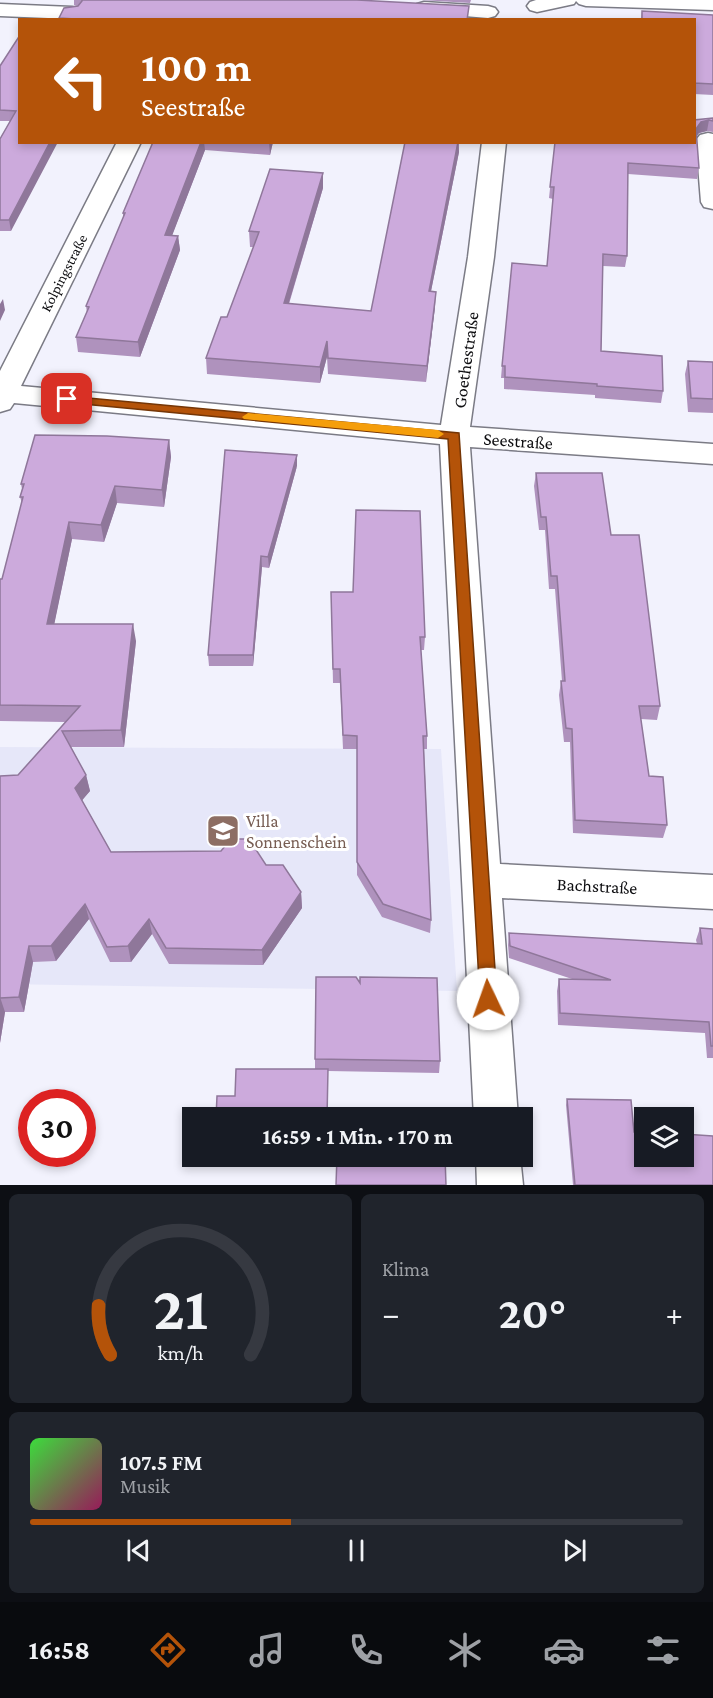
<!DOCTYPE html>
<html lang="de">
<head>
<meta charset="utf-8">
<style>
  body { margin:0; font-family:"Crimson Pro",serif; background:#20242c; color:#f1f3f6; height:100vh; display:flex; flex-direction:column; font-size:22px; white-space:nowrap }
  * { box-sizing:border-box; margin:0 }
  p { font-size:20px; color:#9ea1a6 }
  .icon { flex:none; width:33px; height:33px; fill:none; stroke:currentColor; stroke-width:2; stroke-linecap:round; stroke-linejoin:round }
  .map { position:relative; height:1185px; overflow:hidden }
  .details { display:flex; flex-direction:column; gap:9px; padding:9px; background:#0d0f14; flex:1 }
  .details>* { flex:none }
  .top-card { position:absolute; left:18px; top:18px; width:678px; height:126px; border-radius:0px; box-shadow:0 3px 9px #0003; background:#b45309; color:#fff; overflow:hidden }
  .buttons { position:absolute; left:634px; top:1107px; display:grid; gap:12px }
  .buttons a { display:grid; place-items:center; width:60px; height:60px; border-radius:0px; background:#171b24; box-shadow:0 3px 9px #0003; font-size:30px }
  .speed { position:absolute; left:18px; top:1089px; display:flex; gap:12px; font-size:30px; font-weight:700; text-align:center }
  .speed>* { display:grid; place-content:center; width:78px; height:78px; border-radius:50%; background:#171b24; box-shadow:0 3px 9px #0003; line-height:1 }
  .speed .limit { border:9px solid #d22; background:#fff; color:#111 }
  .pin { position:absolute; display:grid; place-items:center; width:51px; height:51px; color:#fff; margin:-26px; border-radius:12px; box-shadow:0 3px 9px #0006 }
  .me { position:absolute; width:66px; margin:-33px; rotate:357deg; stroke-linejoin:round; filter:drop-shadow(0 0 4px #0008) }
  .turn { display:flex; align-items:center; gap:21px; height:126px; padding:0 24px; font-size:27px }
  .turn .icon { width:78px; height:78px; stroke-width:2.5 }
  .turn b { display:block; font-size:42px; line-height:51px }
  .big { font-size:45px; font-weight:700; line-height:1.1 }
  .details .tile { flex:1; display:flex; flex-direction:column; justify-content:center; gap:9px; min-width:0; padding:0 21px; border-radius:9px; background:#20242c }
  .details .dial { align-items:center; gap:0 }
  .dial svg { height:156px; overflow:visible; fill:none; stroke:#363941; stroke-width:7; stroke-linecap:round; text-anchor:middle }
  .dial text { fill:#f1f3f6; stroke:none }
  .song { display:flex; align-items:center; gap:18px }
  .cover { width:72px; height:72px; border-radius:9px; background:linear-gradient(135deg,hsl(120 70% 55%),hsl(330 70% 35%)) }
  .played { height:6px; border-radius:3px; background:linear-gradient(90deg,#b45309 40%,#363941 40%) }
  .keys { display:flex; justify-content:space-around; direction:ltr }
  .heat { display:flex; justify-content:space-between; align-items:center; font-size:33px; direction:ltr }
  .details .tiles { flex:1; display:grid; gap:9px; grid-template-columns:1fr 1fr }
  .tile:last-child { grid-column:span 2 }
  .trip { position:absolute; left:182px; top:1107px; width:351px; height:60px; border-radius:0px; background:#171b24; box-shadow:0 3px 9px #0003; font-weight:700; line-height:60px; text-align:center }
  .menu { display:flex; height:96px; justify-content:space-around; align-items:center; background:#090b0e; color:#9ea1a6 }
  .menu .icon { width:42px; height:42px }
  .menu .current { color:#b45309 }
  .menu b { font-size:27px; color:#f1f3f6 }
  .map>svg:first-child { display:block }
  .built { fill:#e6e7f9 }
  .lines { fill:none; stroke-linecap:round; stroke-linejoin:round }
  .minor-casing { stroke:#7b7b85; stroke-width:3 }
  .minor { fill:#fff; fill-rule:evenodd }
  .wall { fill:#af92bd }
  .shaded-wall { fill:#8f779a }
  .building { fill:#ccaadc; stroke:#8f779a; stroke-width:1.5 }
  .route { fill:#b45309; stroke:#753606; stroke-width:1.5 }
  .slow { fill:#f59e0b }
  .labels { text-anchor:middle; stroke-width:6; stroke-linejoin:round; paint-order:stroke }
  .far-street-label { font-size:15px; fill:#0f0f12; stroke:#fff }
  .street-label { font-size:18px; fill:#0f0f12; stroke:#fff }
  .education-label { font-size:18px; fill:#785e54; stroke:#fff; text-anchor:start }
</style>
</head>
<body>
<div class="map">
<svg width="713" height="1185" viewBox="0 0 713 1185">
  <rect width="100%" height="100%" fill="#f2f2fd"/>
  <!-- built -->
  <path class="built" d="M 0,747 L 441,749 L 457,991 L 0,984 Z"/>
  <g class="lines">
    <defs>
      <path id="minor" d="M 536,0 L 713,0 L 713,10 L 586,6 L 579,4 L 576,1 L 574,4 L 537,12 L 530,10 L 527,6 L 530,2 Z
        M 424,2 L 488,6 L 495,8 L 498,12 L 495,16 L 488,18 L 417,12 L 414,8 L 417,4 Z
        M 0,4 L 72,7 L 79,9 L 82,13 L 79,17 L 72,19 L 0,16 Z
        M 708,133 L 713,134 L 713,209 L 704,207 L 701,202 L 696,140 L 700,135 Z
        M 117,142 L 141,142 L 21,386 L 441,425 L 468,257 L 482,142 L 506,142 L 494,257 L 470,427 L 713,444 L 713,464 L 470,447 L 500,864 L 713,875 L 713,909 L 502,898 L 518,1118 L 474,1118 L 440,444 L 14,403 L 10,409 L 0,412 L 0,371 Z
        M 476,1156 L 520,1156 L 523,1185 L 477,1185 Z"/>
    </defs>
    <!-- minor casing -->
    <use href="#minor" class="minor-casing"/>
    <!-- minor -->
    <use href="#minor" class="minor"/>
  </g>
  <!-- wall -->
  <path class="wall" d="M 74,0 L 357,0 L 468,20 L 59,20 L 59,18 L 77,6 L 74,5 Z
    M 421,0 L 471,0 L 470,3 Z
    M 642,11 L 713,15 L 713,95 L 694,94 L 694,20 L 641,20 Z
    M 20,35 L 11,231 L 0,231 L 0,139 L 10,121 L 0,121 L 0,66 Z
    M 713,118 L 713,132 L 707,131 L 699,133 L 696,137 L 699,168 L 697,179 L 628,174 L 627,256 L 625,267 L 603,266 L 601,351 L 663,391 L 661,403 L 595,398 L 595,395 L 504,389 L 504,378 L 501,378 L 502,366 L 547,266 L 553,199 L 549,198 L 555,142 L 694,120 Z
    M 153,142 L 273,142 L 270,155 L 205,150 L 172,235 L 178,236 L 180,250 L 140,357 L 78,352 L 76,337 L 87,313 L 86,306 L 123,219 L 123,213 Z
    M 405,142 L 459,142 L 459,152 L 431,291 L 435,307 L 426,382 L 328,374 L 327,357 L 320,383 L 207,374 L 206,358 L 227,317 L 254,247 L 250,247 L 249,231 L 323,173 L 323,188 L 289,304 L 371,311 Z
    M 688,361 L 713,362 L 713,413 L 688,412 L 685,374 Z
    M 169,440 L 171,457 L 164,507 L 117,503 L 104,542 L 72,539 L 54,624 L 136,641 L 124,747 L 71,747 L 86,775 L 90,791 L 82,800 L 111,852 L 266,865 L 301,892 L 302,908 L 263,965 L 169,964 L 152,934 L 131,962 L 110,962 L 89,919 L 56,961 L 33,962 L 24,1012 L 5,1012 L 0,1043 L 0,776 L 18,775 L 65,722 L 0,721 L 0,579 L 2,579 L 22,503 L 20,497 L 22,489 L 21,484 Z
    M 297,466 L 269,568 L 262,567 L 253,666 L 209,666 L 208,655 Z
    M 536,473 L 611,535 L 660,706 L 657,720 L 641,719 L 649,776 L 667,825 L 663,838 L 573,833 L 570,742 L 564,742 L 559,695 L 561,681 L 562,681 L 555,589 L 549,589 L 545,530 L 539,530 L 534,486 Z
    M 331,592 L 425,637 L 424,650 L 421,650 L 427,736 L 427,749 L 424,749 L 431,920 L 430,933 L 382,917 L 357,875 L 357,749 L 343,749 L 340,683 L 333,683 Z
    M 700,928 L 713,929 L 713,1058 L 707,1058 L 705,1033 L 558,1025 L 557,991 L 559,979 L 572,979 L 509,958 L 508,945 L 509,933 L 697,944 L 696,940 Z
    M 360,983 L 440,1061 L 439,1073 L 328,1071 L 235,1096 L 315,1069 L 315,1059 Z
    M 567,1099 L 634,1132 L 713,1185 L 573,1185 L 566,1105 Z
    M 214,1156 L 326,1156 L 326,1159 L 215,1159 Z"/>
  <!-- shaded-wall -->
  <path class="shaded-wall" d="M 709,120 L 707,131 L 699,133 L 694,139 L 696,129 L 701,122 Z
    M 50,142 L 58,142 L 11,231 L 9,220 Z
    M 201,142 L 204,142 L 205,150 L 167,249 L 165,235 Z
    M 269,142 L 273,142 L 270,155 Z
    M 458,142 L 459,152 L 428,306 L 429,291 Z
    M 323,173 L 323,188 L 284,319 L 284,303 Z
    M 178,236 L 180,250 L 140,357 L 138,342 Z
    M 436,292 L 435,307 L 426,382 L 427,366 Z
    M 3,299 L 5,310 L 0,321 L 0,304 Z
    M 327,341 L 327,357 L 320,383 L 320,367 Z
    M 169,440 L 171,457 L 164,507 L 162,490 Z
    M 297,455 L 297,466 L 269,568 L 268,557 Z
    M 115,486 L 117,503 L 104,542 L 101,525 Z
    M 69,522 L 72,539 L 51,640 L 47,624 Z
    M 261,556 L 262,567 L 253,666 L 253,655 Z
    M 133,624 L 136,641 L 124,747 L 121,730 Z
    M 86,775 L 90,791 L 79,804 L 75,788 Z
    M 301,892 L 302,908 L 263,965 L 262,950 Z
    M 85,904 L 89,919 L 56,961 L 51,946 Z
    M 149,919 L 152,934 L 131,962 L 128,946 Z
    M 29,946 L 33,962 L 24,1012 L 19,997 Z
    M 0,997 L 5,1012 L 0,1043 Z"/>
  <!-- building -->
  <path class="building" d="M 82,0 L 357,0 L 469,6 L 467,20 L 91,20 L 59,18 L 64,8 L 78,6 L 82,1 Z
    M 642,11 L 713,15 L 713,84 L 694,83 L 694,20 L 642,20 Z
    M 20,35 L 20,142 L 50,142 L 9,220 L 0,220 L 0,139 L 16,111 L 0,110 L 0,66 Z
    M 713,118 L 713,121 L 709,120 L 701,122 L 696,129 L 699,168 L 628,163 L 627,256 L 603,254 L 601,351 L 662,356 L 663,391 L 597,386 L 597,384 L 505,377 L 505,366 L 502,366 L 512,263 L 547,266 L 554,187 L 550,187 L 555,142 L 694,142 L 694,120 Z
    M 153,142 L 201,142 L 165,235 L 178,236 L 138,342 L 76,337 L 89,307 L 86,306 L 125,213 L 123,213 Z
    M 405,142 L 458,142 L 429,291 L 436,292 L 427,366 L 328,358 L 327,341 L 320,367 L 206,358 L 221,317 L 227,317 L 259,232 L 249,231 L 270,169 L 323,173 L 284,303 L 371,311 Z
    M 688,361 L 713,362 L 713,399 L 691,398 Z
    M 35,435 L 107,436 L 169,440 L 162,490 L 115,486 L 101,525 L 69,522 L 47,624 L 133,624 L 121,730 L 62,731 L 86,775 L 75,788 L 111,852 L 221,851 L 231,839 L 249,839 L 266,865 L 283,865 L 301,892 L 262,950 L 166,948 L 149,919 L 128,946 L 107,947 L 85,904 L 51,946 L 29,946 L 19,997 L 0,998 L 0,776 L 18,775 L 80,706 L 0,705 L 0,579 L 2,579 L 23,497 L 20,497 L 24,484 L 21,484 Z
    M 225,450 L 297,455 L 268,557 L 261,556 L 253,655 L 208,655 Z
    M 536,473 L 602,473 L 611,535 L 639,535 L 660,706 L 639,706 L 649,776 L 663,777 L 667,825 L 575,820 L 572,729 L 566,728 L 561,681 L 565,681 L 557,576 L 551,576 L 546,517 L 541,517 Z
    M 356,510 L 420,511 L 425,637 L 420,637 L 427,736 L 423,736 L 431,920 L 383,904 L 357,862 L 357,736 L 343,735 L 340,669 L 333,669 L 331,592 L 353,592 Z
    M 700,928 L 713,929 L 713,1046 L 711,1046 L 709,1022 L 560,1013 L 559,979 L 611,980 L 510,946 L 509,933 L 702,944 Z
    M 316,977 L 356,977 L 360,983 L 360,977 L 437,978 L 440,1061 L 315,1059 Z
    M 236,1069 L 328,1069 L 327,1118 L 216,1118 L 217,1096 L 235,1096 Z
    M 567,1099 L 631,1100 L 634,1132 L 645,1132 L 645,1156 L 684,1156 L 684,1134 L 713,1136 L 713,1185 L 575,1185 Z
    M 337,1156 L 445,1156 L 446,1185 L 336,1185 Z"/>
  <!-- route -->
  <path class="route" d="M 67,396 L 459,433 L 497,999 L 494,1004 L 488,1006 L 482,1004 L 480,999 L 448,439 L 62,402 L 61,399 Z"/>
  <!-- slow -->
  <path class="slow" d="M 248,413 L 438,430 L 444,434 L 438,438 L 244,419 L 242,417 Z"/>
  <!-- icons -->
  <defs>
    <symbol id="school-square" viewBox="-11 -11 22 22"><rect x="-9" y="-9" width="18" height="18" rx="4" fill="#8d6e63" stroke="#fff"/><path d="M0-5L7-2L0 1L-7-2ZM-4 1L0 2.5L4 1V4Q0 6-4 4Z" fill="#fff"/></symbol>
  </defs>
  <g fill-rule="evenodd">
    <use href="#school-square" x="204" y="812" width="38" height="38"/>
  </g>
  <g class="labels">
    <!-- far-street labels -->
    <g class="far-street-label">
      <text transform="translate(64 273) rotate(-63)" y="5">Kolpingstraße</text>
    </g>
    <!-- street labels -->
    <g class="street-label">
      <text transform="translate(466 360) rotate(-82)" y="6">Goethestraße</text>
      <text transform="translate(518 441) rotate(4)" y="6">Seestraße</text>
      <text transform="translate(597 886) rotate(3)" y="6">Bachstraße</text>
    </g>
    <!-- education labels -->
    <g class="education-label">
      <text x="246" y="827">Villa<tspan x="246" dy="21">Sonnenschein</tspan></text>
    </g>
  </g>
</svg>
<div class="buttons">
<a><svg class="icon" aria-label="layers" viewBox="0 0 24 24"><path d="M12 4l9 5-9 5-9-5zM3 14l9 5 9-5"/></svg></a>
</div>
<div class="speed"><div class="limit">30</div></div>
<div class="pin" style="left:67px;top:399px;background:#d93025"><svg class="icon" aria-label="arrive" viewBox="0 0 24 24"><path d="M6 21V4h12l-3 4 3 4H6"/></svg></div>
<svg class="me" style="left:488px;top:999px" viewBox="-20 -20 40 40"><circle r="19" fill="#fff"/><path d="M0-13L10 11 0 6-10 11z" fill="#b45309"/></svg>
<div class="trip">16:59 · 1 Min. · 170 m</div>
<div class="top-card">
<div class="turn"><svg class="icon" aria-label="left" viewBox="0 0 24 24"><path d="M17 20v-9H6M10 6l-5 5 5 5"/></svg><div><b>100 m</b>Seestraße</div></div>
</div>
</div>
<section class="details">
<div class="tiles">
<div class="tile dial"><svg viewBox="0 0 100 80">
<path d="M14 69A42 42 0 1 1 86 69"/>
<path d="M14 69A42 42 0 0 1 8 44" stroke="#b45309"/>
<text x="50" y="56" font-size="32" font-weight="700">21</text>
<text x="50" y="72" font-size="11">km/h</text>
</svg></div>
<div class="tile"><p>Klima</p>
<div class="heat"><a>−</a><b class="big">20°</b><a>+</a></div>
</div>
<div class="tile">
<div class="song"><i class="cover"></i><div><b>107.5 FM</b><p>Musik</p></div></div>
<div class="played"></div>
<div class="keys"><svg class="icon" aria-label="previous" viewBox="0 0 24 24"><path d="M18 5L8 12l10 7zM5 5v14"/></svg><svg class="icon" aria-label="pause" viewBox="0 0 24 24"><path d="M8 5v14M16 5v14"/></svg><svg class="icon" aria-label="next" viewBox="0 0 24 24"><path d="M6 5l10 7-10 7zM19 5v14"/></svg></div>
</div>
</div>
</section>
<nav class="menu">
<b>16:58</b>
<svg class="icon current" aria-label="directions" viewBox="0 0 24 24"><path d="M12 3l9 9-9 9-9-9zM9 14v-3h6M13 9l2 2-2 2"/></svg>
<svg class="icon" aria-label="music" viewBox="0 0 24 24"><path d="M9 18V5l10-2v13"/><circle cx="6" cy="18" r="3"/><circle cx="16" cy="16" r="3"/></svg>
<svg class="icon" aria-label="phone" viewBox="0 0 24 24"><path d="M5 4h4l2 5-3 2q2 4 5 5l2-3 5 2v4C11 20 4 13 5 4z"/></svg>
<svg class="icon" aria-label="climate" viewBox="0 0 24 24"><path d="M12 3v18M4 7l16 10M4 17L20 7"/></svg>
<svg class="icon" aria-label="car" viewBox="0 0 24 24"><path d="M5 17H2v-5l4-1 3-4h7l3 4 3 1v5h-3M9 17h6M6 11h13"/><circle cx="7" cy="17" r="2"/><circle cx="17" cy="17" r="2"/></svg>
<svg class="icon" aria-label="filters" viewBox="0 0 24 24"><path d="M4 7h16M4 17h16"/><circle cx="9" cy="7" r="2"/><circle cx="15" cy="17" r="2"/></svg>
</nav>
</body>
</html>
